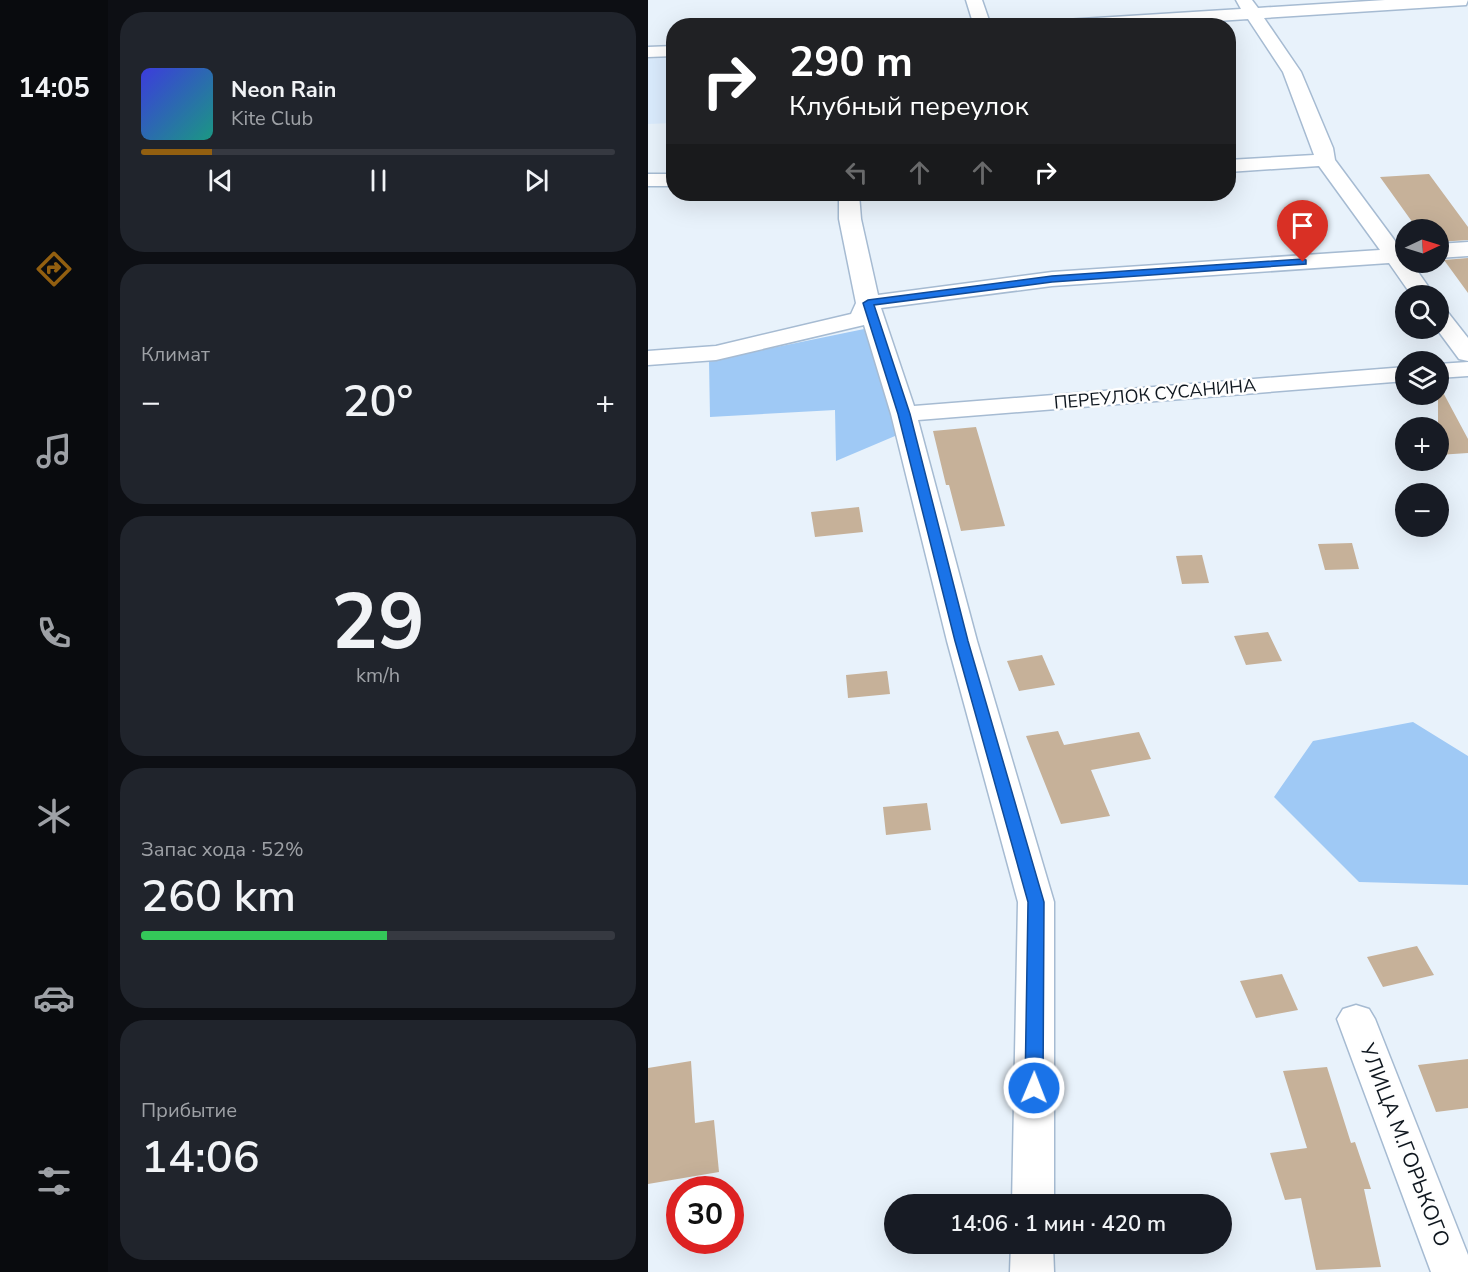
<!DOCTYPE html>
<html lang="ru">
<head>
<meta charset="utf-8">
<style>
  body { margin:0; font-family:"Nunito Sans",sans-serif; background:#20242c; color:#f1f3f6; height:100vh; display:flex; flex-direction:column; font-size:22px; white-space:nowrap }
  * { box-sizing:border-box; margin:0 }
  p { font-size:20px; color:#9ea1a6 }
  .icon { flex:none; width:33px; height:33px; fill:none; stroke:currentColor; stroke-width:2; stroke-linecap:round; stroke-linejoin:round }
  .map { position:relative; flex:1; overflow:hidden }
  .drawer { display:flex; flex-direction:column; gap:12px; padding:12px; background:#0d0f14; width:540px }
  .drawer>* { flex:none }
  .guide { position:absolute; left:18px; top:18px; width:570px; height:183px; border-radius:24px; box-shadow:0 6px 24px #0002; background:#202124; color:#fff; overflow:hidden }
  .needle { width:39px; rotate:86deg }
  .fabs { position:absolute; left:747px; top:219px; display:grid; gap:12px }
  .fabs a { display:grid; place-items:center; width:54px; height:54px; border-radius:50%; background:#171b24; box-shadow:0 6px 24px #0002; font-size:30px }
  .speed { position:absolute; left:18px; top:1176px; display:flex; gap:12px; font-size:30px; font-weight:700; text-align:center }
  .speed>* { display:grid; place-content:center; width:78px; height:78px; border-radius:50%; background:#171b24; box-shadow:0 6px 24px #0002; line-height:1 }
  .speed .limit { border:9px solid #d22; background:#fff; color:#111 }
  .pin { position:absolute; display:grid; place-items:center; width:51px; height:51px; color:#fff; margin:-62px -26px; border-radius:50% 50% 50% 0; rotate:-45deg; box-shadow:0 0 6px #0007 }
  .pin .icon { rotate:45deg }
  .me { position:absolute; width:66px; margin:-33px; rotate:1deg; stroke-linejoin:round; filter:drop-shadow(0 0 4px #0008) }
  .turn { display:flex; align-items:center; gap:21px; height:126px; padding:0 24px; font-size:27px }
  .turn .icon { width:78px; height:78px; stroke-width:2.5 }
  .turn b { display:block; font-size:42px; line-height:51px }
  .lanes { display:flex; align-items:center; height:57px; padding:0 24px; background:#0003; justify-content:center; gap:30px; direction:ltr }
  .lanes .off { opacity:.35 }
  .big { font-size:45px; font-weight:600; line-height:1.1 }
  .drawer .card { flex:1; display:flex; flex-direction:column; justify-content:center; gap:9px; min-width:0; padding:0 21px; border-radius:24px; background:#20242c }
  .drawer .dial { align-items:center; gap:0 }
  .dial b { font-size:78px; line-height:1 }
  .song { display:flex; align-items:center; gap:18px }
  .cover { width:72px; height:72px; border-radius:9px; background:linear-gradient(135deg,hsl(240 70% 55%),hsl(170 70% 35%)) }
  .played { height:6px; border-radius:3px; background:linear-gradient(90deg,#925f10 15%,#363941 15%) }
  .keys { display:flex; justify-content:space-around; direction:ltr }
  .heat { display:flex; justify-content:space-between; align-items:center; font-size:33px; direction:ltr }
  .charge { height:9px; border-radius:4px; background:linear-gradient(90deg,#34c759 52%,#363941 0) }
  .trip { position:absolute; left:236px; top:1194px; width:348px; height:60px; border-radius:30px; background:#171b24; box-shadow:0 6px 24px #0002; font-weight:600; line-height:60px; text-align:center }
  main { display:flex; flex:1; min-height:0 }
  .menu { display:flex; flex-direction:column; width:108px; justify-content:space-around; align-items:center; background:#090b0e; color:#9ea1a6 }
  .menu .icon { width:42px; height:42px }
  .menu .selected { color:#925f10 }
  .menu b { font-size:27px; color:#f1f3f6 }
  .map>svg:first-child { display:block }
  .built { fill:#daebfd }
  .green { fill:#9fc9f5 }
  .building { fill:#c6b199 }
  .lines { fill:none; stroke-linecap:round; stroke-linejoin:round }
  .minor-casing { stroke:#a6bbd2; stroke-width:3 }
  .minor { fill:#fff; fill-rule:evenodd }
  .route { fill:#1a73e8; stroke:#114b97; stroke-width:1.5 }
  .labels { text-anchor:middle; stroke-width:5; stroke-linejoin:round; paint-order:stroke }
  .street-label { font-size:18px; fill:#0e161e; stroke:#fefefe }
  .near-street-label { font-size:21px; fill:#0e161e; stroke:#fefefe }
</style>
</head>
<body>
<main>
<nav class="menu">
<b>14:05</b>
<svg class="icon selected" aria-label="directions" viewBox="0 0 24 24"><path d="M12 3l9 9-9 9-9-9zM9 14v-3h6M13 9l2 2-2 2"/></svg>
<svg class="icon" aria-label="music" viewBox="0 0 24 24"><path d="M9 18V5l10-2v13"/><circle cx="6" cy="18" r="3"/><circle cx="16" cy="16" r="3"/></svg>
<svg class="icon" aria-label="phone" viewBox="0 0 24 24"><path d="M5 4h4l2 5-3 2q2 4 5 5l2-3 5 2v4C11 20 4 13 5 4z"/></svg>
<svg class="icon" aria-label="climate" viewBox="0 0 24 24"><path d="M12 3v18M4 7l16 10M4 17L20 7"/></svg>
<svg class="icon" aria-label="car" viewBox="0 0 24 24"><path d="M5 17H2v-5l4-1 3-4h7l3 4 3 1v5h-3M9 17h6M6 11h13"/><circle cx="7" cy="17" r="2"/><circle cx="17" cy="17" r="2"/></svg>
<svg class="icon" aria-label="filters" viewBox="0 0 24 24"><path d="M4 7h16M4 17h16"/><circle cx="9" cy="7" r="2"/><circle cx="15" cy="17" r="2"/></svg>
</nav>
<section class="drawer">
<div class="card">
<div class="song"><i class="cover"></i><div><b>Neon Rain</b><p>Kite Club</p></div></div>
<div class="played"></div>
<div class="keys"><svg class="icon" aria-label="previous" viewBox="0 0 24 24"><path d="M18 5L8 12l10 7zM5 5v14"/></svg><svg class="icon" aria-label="pause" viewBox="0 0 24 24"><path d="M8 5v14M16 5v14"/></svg><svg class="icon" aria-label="next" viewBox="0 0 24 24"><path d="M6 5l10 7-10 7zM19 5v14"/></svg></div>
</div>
<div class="card"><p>Климат</p>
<div class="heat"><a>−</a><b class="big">20°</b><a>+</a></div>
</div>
<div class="card dial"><b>29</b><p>km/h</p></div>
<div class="card"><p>Запас хода · 52%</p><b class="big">260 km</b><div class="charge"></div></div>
<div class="card"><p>Прибытие</p><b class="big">14:06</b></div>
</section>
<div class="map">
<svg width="820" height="1272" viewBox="0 0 820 1272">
  <rect width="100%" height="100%" fill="#e8f2fb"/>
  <!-- built -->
  <path class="built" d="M 25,57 L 25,123 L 0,124 L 0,59 Z"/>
  <!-- green -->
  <path class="green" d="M 221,328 L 252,417 L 247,436 L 188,461 L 187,410 L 62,417 L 61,361 Z
    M 765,722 L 820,756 L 820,885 L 711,882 L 626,797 L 665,741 Z"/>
  <!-- building -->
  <path class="building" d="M 781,174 L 820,227 L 820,240 L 790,242 L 790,230 L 770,230 L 732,177 Z
    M 820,258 L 820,293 L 796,260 Z
    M 790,383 L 820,439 L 820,453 L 790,455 Z
    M 328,427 L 357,526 L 313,531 L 301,485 L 298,485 L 285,431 Z
    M 211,507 L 215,532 L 167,537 L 163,512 Z
    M 704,543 L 711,569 L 677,570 L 670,544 Z
    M 554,555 L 561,583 L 534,584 L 528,556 Z
    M 620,632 L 634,661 L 598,665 L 586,636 Z
    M 394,655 L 407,685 L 371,691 L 359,661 Z
    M 239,671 L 242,694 L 200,698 L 198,675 Z
    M 410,731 L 416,745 L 491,732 L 503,759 L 443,770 L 462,816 L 413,824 L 378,736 Z
    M 279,803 L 283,830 L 238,835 L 235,807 Z
    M 769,946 L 786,975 L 735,987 L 719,957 Z
    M 634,974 L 650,1010 L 608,1018 L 592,981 Z
    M 820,1059 L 820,1108 L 788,1112 L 770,1065 Z
    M 43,1061 L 47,1123 L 66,1120 L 71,1172 L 0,1184 L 0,1068 Z
    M 679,1067 L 703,1143 L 707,1142 L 723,1189 L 716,1189 L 733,1267 L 668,1270 L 653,1198 L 637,1200 L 622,1153 L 659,1148 L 635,1071 Z"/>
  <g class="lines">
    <defs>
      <path id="minor" d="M 318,0 L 334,0 L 343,26 L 326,26 Z
        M 588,0 L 604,0 L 610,8 L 737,0 L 820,0 L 818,5 L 616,18 L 653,72 L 685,148 L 687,160 L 753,249 L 758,248 L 758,262 L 763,262 L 787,296 L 764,296 L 741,263 L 404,286 L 233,308 L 266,406 L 758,367 L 758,381 L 270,420 L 329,641 L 406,902 L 406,1204 L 364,1204 L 370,902 L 299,641 L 243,414 L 216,325 L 68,360 L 0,365 L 0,351 L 68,346 L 203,314 L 208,303 L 191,219 L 191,194 L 211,194 L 213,219 L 230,295 L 404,272 L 732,250 L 671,166 L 580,172 L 580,160 L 666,155 L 635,72 L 600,19 L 491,26 L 393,26 L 401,21 L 593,9 Z
        M 26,46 L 26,56 L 0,57 L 0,47 Z
        M 0,174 L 26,174 L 26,186 L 0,186 Z
        M 820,242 L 820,256 L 790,258 L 790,244 Z
        M 790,308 L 798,310 L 820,338 L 820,361 L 811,359 L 788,328 L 790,328 Z
        M 820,362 L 820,376 L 790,378 L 790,364 Z
        M 708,1005 L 721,1009 L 727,1019 L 820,1255 L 820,1272 L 783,1272 L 689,1019 L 695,1009 Z
        M 363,1244 L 405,1244 L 406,1272 L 362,1272 Z"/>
    </defs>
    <!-- minor casing -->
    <use href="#minor" class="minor-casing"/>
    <!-- minor -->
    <use href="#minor" class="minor"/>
  </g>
  <!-- route -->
  <path class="route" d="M 655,259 L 658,260 L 658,264 L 404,282 L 226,305 L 262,414 L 320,641 L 396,902 L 395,1088 L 392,1093 L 386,1095 L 380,1093 L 377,1088 L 380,902 L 307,641 L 250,414 L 215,303 L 220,300 L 404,276 Z"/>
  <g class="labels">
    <!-- street labels -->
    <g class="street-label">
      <text transform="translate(507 394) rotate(-5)" y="6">ПЕРЕУЛОК СУСАНИНА</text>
    </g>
    <!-- near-street labels -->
    <g class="near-street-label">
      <text transform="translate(757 1145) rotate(69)" y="7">УЛИЦА М.ГОРЬКОГО</text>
    </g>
  </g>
</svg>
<div class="fabs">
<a><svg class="needle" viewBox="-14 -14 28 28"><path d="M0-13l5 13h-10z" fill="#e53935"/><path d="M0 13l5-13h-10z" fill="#9ea1a6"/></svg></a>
<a><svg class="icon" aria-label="search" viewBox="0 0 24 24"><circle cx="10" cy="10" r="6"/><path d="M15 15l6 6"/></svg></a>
<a><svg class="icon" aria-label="layers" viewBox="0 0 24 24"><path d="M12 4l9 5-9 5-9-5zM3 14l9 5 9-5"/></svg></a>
<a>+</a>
<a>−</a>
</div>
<div class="speed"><div class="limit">30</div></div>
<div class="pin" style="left:655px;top:262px;background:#d93025"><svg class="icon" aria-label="arrive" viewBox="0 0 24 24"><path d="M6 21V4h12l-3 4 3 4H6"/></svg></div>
<svg class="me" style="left:386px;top:1088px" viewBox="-20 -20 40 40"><circle r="17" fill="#1a73e8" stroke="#fff" stroke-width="3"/><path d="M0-11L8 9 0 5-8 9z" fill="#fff"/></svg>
<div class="trip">14:06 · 1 мин · 420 m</div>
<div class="guide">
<div class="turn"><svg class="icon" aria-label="right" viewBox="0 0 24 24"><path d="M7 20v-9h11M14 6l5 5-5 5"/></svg><div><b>290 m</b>Клубный переулок</div></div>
<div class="lanes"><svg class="icon off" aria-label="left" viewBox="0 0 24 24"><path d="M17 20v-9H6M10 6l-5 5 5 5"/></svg><svg class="icon off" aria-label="ahead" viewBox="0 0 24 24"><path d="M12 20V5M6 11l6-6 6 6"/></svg><svg class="icon off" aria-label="ahead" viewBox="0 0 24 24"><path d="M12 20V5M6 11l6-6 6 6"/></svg><svg class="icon" aria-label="right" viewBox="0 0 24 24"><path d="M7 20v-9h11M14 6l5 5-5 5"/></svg></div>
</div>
</div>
</main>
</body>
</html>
